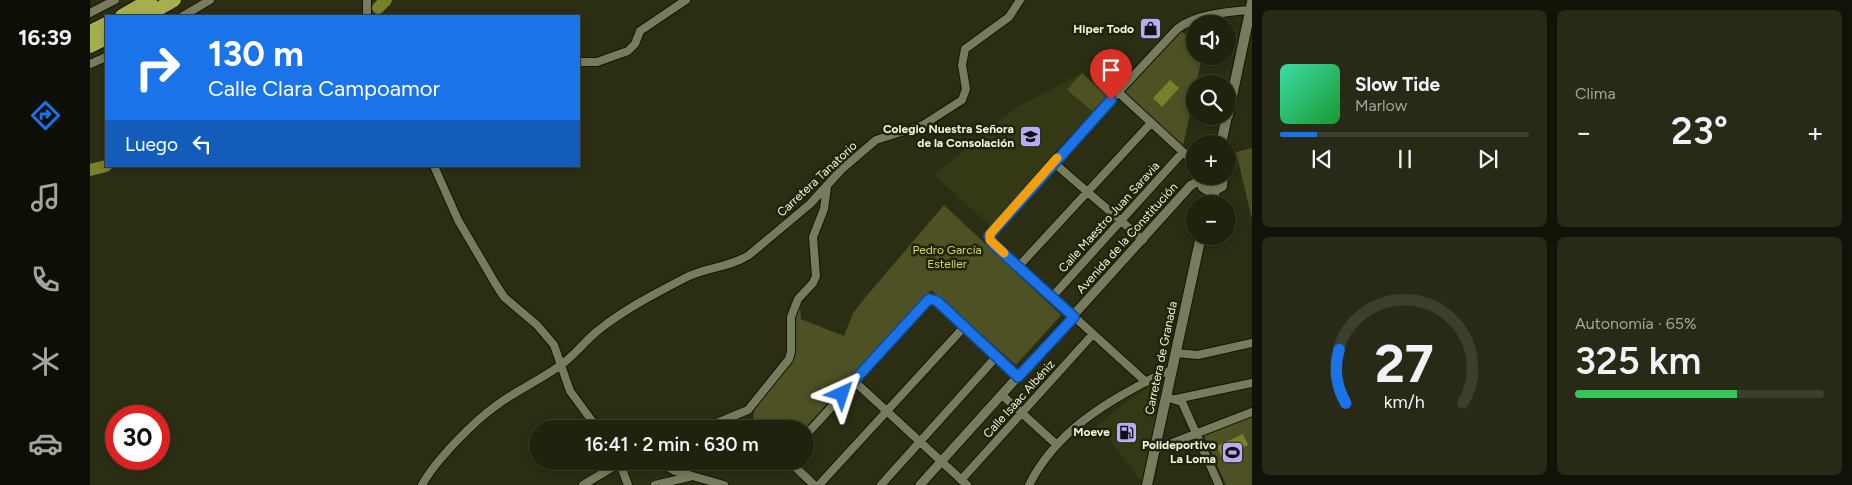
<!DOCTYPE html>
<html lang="es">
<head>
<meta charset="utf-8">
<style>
  body { margin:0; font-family:Figtree,sans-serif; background:#282a17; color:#f1f3f6; height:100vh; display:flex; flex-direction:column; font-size:19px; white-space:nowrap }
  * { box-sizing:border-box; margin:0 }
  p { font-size:16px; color:#a2a49e }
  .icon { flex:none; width:28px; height:28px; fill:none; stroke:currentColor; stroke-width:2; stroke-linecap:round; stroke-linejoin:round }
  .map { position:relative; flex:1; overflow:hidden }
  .drawer { display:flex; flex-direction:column; gap:10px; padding:10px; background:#121308; width:600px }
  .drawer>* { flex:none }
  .hud { position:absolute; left:15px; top:15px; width:475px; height:152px; border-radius:0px; box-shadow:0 2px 8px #0003,0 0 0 1px #3d3f2e; background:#1a73e8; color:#fff; overflow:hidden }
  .controls { position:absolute; left:1096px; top:15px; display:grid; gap:10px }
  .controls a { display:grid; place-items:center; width:50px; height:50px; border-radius:50%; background:#20220e; box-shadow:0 2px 8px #0003,0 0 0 1px #3d3f2e; font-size:25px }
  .speed { position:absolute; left:15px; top:405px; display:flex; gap:10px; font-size:25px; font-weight:700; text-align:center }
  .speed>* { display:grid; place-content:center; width:65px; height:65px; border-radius:50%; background:#20220e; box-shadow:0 2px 8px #0003,0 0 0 1px #3d3f2e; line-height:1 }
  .speed .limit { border:8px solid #d22; background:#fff; color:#111 }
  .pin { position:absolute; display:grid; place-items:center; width:42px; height:42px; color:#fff; margin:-51px -21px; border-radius:50% 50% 50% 0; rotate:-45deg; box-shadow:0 0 5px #0007 }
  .pin .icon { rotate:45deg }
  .me { position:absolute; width:55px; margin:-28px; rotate:42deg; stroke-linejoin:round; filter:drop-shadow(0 0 4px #0008) }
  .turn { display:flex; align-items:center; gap:18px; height:105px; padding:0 20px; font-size:22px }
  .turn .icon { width:65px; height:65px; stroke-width:2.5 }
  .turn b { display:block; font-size:35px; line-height:42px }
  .then { display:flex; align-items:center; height:48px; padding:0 20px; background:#0003; gap:10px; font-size:19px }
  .big { font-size:38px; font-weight:600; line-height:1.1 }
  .drawer .tile { flex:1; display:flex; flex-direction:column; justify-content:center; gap:8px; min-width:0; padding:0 18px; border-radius:8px; background:#282a17 }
  .drawer .dial { align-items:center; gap:0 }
  .dial svg { height:130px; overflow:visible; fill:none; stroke:#3d3f2e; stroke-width:7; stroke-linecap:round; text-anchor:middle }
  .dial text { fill:#f1f3f6; stroke:none }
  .song { display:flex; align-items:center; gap:15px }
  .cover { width:60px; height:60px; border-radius:8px; background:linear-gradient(135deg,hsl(160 70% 55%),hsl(130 70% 35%)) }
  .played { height:5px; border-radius:2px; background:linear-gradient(90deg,#1a73e8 15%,#3d3f2e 15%) }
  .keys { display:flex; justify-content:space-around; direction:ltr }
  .heat { display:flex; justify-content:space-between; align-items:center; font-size:28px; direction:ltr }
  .charge { height:8px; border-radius:4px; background:linear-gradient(90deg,#34c759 65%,#3d3f2e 0) }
  .drawer .tiles { flex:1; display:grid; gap:10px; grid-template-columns:repeat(2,1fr) }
  .trip { position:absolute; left:439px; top:420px; width:285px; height:50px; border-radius:25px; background:#20220e; box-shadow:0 2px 8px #0003,0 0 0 1px #3d3f2e; font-weight:600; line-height:50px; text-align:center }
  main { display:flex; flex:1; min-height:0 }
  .tab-bar { display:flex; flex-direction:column; width:90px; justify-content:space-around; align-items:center; background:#0d0e06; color:#a2a49e }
  .tab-bar .icon { width:35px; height:35px }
  .tab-bar .current { color:#1a73e8 }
  .tab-bar b { font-size:22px; color:#f1f3f6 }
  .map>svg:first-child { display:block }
  .built { fill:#353815 }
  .green { fill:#4d5124 }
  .water { fill:#79802b }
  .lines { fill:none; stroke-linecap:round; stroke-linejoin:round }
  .river { stroke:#79802b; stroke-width:12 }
  .minor-casing { stroke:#141600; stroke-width:10 }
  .tertiary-casing { stroke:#141600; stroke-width:11 }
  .secondary-casing { stroke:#141600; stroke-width:12 }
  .motorway-casing { stroke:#141600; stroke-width:16 }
  .minor { stroke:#787c5e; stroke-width:8 }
  .tertiary { stroke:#787c5e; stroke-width:9 }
  .secondary { stroke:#787c5e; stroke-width:10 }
  .motorway { stroke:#a6af4f; stroke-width:14 }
  .route-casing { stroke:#114b97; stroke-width:12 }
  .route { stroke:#1a73e8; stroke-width:9 }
  .slow { stroke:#f59e0b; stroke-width:9 }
  .labels { text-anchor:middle; stroke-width:5; stroke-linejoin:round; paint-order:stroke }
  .poi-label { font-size:12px; font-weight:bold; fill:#f2f4e3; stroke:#222408; text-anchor:end }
  .street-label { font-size:12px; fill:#f2f4e3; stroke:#222408 }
  .park-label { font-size:12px; fill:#ced967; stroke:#222408 }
</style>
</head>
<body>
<main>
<nav class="tab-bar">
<b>16:39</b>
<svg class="icon current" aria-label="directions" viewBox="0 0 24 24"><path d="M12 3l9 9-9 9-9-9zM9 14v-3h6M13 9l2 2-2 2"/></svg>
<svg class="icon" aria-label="music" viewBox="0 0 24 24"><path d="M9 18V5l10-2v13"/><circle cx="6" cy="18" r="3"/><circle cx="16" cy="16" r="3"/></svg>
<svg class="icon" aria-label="phone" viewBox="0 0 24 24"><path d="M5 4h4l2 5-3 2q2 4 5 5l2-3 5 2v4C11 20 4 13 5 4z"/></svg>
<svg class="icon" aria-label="climate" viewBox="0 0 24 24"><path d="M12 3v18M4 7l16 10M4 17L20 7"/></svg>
<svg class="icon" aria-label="car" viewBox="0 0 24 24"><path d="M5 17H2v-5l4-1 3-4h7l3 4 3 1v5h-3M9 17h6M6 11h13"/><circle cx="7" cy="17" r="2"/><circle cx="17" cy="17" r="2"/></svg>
</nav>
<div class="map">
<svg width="1162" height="485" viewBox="0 0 1162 485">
  <rect width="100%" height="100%" fill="#2b2e13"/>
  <!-- built -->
  <path class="built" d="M 992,73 L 1021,100 L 903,229 L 844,175 L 924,109 Z
    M 1070,380 L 1075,381 L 1054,480 L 1049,479 L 1018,437 L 1013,440 L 1005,427 L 1040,399 Z"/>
  <!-- green -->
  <path class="green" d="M 1087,28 L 1105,42 L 1105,56 L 1112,56 L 1093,146 L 1031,89 Z
    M 992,73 L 1017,96 L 1002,111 L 977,90 Z
    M 1162,148 L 1162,219 L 1146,152 Z
    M 854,205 L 971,315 L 926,365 L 841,290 L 714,429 L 662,429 L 665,404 L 701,359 L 704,314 L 710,304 L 711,319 L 754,336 L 763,313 L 774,299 Z
    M 1162,416 L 1162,485 L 1136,485 L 1114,436 Z"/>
  <!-- water -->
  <path class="water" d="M 1080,80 L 1089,88 L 1072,107 L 1063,98 Z
    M 1153,434 L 1158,445 L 1132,458 L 1127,446 Z"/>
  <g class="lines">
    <!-- river -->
    <path class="river" d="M 288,8 L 296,0
      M 0,170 L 16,166"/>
    <defs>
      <path id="minor" d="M 277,0 L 277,16
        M 0,13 L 25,0
        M 93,16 L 120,0
        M 489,62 L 507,62 L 538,51 L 545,44 L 550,31 L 596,0
        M 0,64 L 16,57
        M 1028,92 L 1105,163
        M 963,162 L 1053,240
        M 344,166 L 368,220 L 405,283 L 414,297 L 447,325 L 464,345 L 480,391 L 508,429
        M 929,266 L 1061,123
        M 962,297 L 1093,152
        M 1085,353 L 1108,355 L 1162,343
        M 764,381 L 877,485
        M 1056,382 L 903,243 L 899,236 L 963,162 L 1087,29 C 1106,14 1137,12 1160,10
        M 912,395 L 967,445
        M 1076,397 L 1092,402 L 1129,485
        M 1086,399 L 1162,383
        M 612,429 L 658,410 L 699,359 L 701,352 L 701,317 L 708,299 L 723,283 L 726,276 L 723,237 L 734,209 L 737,187
        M 715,436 L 840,299 L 847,301 L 928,377
        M 1064,450 L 1162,412
        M 529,461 L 538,485
        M 566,461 L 585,471 L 634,485
        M 699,461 L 724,485
        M 871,480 L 1003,334
        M 332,485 C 345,461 384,421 407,405 C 426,391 448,381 468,367 C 484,357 495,340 510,329 C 535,309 566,293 595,278 C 615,267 639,268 659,255 L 720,204 L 751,170 L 786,140 L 833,125 L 872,100 L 876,89 L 872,65 L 875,49 L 919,17 L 930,0
        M 493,485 L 533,461
        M 565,485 L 599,477
        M 729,485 L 874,327
        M 791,485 L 907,356
        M 939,485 C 968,428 1018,402 1072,373 L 1082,371"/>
      <path id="tertiary" d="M 830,485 L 1101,185 L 1110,181"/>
      <path id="secondary" d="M 1138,115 L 1162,2
        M 1131,144 L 1137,116
        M 1111,176 L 1113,187 L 1121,192 L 1132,186 L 1133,176
        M 1120,204 L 1125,191
        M 1057,485 L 1111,236"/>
      <path id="motorway" d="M 32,16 L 60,0
        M 56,16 L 84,0
        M 0,32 L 16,24
        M 0,46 L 16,38"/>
    </defs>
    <!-- minor casing -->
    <use href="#minor" class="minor-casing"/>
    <!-- tertiary casing -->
    <use href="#tertiary" class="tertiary-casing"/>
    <!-- secondary casing -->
    <use href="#secondary" class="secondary-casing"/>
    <!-- motorway casing -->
    <use href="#motorway" class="motorway-casing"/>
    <!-- minor -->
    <use href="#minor" class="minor"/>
    <!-- tertiary -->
    <use href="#tertiary" class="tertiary"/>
    <!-- secondary -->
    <use href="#secondary" class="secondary"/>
    <!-- motorway -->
    <use href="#motorway" class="motorway"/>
  </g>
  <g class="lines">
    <defs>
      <path id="route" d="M 752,394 L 839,299 L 847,301 L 928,377 L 984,317 L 903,244 L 899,236 L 1021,100"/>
    </defs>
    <!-- route casing -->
    <use href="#route" class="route-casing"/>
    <!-- route -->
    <use href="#route" class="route"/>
    <!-- slow -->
    <path class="slow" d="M 914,253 L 900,240 L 900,234 L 967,158"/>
  </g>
  <!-- icons -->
  <defs>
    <symbol id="shop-square" viewBox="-11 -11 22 22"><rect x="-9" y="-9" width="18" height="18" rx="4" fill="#bbaaf6" stroke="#222408"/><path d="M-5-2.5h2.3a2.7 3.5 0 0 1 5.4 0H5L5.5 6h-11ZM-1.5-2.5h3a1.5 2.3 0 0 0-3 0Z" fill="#111"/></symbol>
    <symbol id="school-square" viewBox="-11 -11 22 22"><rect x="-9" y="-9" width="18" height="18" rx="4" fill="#bbaaf6" stroke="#222408"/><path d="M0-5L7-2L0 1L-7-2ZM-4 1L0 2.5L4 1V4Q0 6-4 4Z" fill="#111"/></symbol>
    <symbol id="fuel-square" viewBox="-11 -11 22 22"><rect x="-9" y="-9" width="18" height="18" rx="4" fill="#bbaaf6" stroke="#222408"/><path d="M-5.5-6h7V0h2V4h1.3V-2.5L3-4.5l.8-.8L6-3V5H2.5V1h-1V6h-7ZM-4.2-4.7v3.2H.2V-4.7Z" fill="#111"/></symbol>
    <symbol id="stadium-square" viewBox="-11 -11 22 22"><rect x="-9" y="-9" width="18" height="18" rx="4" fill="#bbaaf6" stroke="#222408"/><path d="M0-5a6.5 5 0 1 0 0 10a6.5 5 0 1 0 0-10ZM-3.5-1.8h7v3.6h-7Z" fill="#111"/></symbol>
  </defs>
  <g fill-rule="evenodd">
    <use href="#shop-square" x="1048" y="16" width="25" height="25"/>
    <use href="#school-square" x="928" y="124" width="25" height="25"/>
    <use href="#fuel-square" x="1024" y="420" width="25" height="25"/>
    <use href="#stadium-square" x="1130" y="440" width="25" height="25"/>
  </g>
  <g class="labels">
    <!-- poi labels -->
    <g class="poi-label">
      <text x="1044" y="33">Hiper Todo</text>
      <text x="924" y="133">Colegio Nuestra Señora<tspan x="924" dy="14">de la Consolación</tspan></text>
      <text x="1020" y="436">Moeve</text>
      <text x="1126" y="449">Polideportivo<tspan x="1126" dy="14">La Loma</tspan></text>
    </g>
    <!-- street labels -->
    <g class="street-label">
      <text transform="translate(727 179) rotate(-43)" y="4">Carretera Tanatorio</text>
      <text transform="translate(1019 217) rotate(-48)" y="4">Calle Maestro Juan Saravia</text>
      <text transform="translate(1037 238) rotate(-48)" y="4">Avenida de la Constitución</text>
      <text transform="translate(1071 358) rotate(-78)" y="4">Carretera de Granada</text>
      <text transform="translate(929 399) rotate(-48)" y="4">Calle Isaac Albéniz</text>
    </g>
    <!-- park labels -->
    <g class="park-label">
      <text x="857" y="254">Pedro García<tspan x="857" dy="14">Esteller</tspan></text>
    </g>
  </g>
</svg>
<div class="controls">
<a><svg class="icon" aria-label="sound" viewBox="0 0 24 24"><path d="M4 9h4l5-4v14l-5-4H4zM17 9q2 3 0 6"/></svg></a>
<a><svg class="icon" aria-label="search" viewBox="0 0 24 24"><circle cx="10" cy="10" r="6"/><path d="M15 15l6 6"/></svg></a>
<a>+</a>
<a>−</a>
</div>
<div class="speed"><div class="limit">30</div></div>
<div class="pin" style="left:1021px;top:100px;background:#d93025"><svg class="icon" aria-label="arrive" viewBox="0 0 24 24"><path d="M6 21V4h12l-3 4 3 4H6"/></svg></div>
<svg class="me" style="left:752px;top:394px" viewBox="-20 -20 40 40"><path d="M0-17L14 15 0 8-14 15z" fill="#1a73e8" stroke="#fff" stroke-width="4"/></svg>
<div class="trip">16:41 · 2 min · 630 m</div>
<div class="hud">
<div class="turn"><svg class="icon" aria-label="right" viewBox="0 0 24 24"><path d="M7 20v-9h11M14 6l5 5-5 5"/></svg><div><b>130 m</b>Calle Clara Campoamor</div></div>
<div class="then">Luego<svg class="icon" aria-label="left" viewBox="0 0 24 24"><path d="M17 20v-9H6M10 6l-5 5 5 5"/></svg></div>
</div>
</div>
<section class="drawer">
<div class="tiles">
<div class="tile">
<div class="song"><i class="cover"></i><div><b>Slow Tide</b><p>Marlow</p></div></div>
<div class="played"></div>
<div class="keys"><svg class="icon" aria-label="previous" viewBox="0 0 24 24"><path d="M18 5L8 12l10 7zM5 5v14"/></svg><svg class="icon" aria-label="pause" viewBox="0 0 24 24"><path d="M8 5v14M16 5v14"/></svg><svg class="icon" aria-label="next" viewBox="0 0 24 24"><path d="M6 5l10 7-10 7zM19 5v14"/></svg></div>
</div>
<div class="tile"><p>Clima</p>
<div class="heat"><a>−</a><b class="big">23°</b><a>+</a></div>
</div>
<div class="tile dial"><svg viewBox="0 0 100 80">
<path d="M14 69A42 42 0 1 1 86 69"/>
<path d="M14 69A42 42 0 0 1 10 36" stroke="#1a73e8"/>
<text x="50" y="56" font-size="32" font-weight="700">27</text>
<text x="50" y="72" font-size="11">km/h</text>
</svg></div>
<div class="tile"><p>Autonomía · 65%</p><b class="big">325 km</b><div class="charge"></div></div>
</div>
</section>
</main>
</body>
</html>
